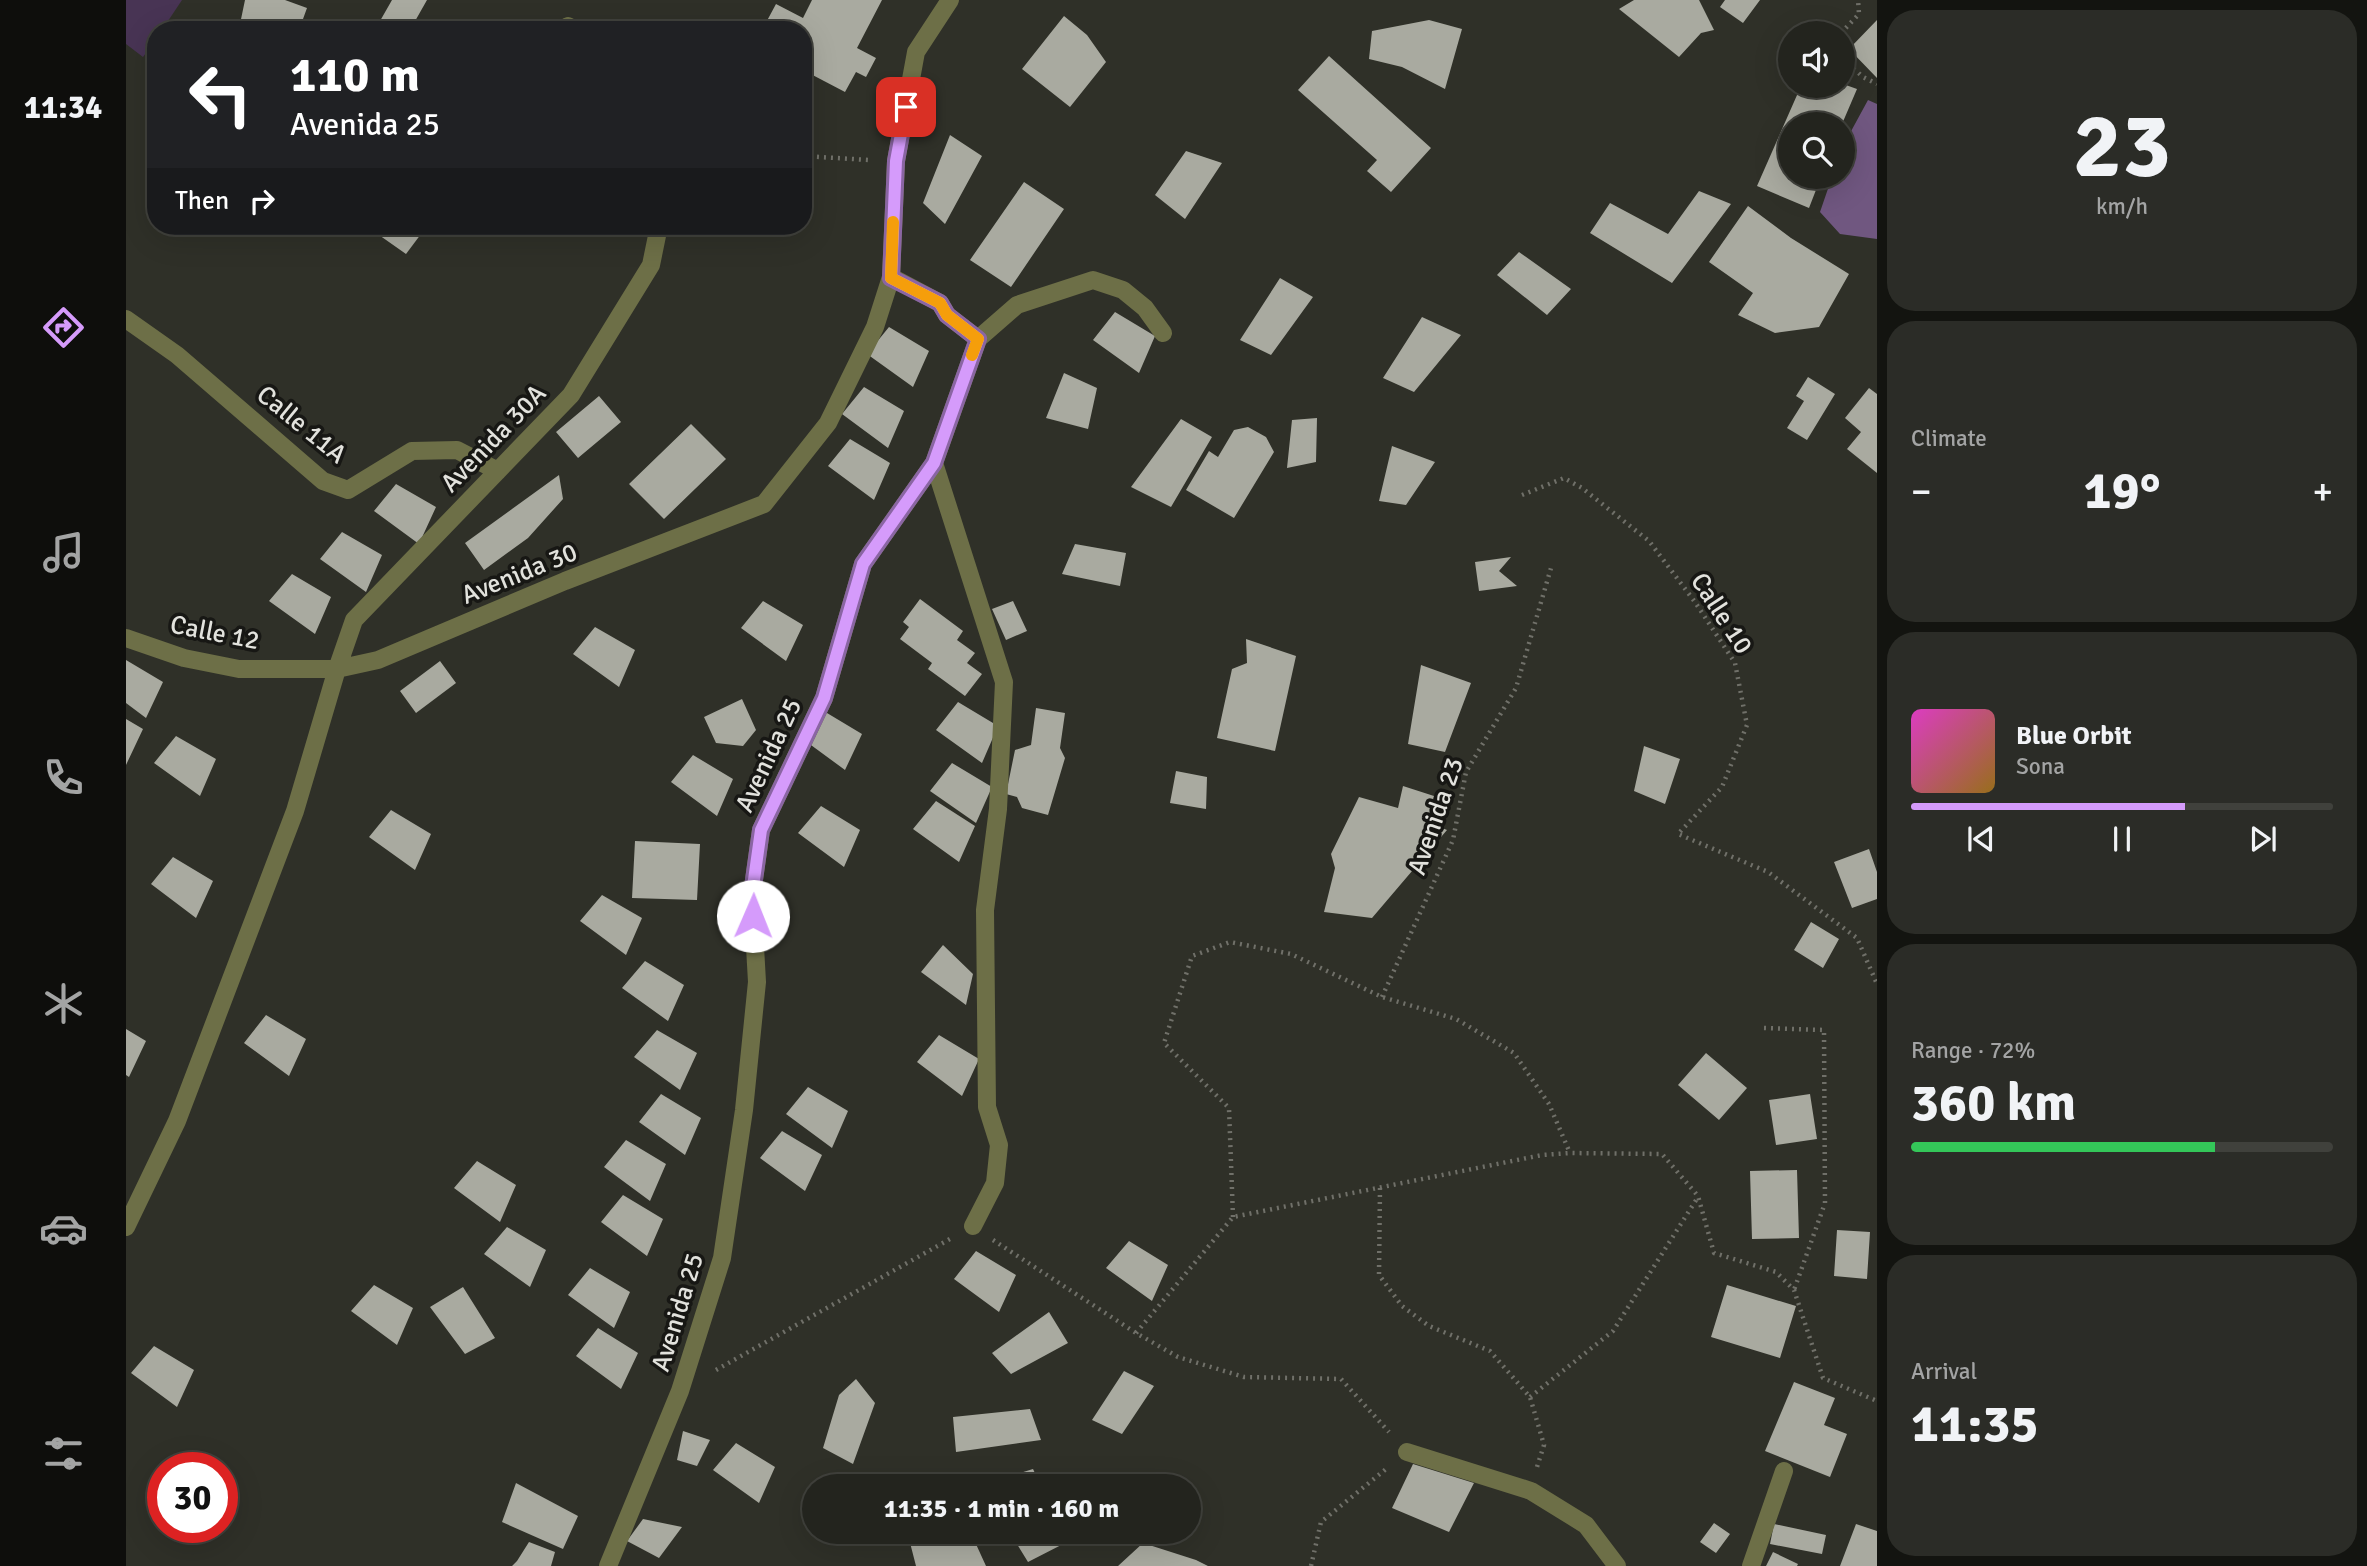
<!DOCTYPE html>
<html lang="en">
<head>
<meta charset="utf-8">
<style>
  body { margin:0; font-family:Signika,sans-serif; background:#2b2c27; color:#f1f3f6; height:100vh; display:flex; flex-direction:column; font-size:26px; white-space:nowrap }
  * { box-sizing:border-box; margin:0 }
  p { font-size:23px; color:#a3a4a4 }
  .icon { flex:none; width:38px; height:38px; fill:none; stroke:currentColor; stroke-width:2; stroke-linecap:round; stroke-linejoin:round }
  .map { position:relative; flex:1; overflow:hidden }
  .details { display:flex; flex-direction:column; gap:10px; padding:10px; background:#131410; width:490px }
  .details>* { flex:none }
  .guide { position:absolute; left:21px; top:21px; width:665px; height:214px; border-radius:28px; box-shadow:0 7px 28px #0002,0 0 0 2px #40413c; background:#202124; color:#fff; overflow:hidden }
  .tools { position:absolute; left:1652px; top:21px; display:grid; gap:14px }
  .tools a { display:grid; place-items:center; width:77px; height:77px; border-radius:50%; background:#23241e; box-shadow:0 7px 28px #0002,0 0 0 2px #40413c; font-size:35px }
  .speed { position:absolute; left:21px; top:1452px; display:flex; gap:14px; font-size:35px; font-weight:700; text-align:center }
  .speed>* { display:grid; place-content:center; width:91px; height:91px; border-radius:50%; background:#23241e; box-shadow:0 7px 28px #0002,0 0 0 2px #40413c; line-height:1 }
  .speed .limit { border:10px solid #d22; background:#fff; color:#111 }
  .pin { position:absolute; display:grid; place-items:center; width:60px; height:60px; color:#fff; margin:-30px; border-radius:14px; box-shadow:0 4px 10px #0006 }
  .me { position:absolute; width:77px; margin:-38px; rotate:1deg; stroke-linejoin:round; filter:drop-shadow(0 0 5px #0008) }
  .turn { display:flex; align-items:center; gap:24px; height:147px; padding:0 28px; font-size:32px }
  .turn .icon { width:91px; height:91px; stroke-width:2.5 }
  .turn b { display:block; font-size:49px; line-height:60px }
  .then { display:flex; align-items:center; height:66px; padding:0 28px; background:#0003; gap:14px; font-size:26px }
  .big { font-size:52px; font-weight:700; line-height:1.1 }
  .details .tile { flex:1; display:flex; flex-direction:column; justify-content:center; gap:10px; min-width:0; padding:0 24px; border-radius:28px; background:#2b2c27 }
  .details .dial { align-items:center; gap:0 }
  .dial b { font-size:91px; line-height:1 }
  .song { display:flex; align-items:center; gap:21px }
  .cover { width:84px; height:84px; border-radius:10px; background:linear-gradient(135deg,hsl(310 70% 55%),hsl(40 70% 35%)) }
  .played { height:7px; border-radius:4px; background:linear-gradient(90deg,#d59bfb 65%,#40413c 65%) }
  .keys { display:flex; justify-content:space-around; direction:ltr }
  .heat { display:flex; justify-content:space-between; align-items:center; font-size:38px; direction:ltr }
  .charge { height:10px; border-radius:5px; background:linear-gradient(90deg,#34c759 72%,#40413c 0) }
  .trip { position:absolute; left:676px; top:1474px; width:399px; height:70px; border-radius:35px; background:#23241e; box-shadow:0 7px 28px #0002,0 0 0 2px #40413c; font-weight:700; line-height:70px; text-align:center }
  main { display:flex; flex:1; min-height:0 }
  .menu { display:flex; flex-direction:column; width:126px; justify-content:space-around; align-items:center; background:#0e0e0c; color:#a3a4a4 }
  .menu .icon { width:49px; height:49px }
  .menu .selected { color:#d59bfb }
  .menu b { font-size:32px; color:#f1f3f6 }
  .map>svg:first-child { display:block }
  .green { fill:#483454 }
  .forest { fill:#705780 }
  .building { fill:#a9aaa0 }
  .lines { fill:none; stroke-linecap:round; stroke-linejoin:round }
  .path { stroke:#707069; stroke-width:4.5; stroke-dasharray:2 5; stroke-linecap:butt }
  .minor { stroke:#6d6f47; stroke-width:18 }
  .route-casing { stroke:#8a65a3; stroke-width:18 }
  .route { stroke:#d59bfb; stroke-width:12 }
  .slow { stroke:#f59e0b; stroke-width:12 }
  .labels { text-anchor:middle; stroke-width:7; stroke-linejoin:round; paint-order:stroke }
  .street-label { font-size:26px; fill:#e2e2dd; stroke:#171714 }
</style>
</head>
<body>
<main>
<nav class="menu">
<b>11:34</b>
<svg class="icon selected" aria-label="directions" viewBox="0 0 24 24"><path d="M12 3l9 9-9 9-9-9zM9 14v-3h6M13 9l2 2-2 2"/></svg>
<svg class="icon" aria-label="music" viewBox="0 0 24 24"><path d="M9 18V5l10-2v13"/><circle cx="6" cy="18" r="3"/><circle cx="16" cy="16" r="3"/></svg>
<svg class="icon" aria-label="phone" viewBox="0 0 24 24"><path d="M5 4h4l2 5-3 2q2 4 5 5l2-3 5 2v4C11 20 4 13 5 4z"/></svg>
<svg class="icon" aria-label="climate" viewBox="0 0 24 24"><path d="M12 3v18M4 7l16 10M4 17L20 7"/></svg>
<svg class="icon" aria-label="car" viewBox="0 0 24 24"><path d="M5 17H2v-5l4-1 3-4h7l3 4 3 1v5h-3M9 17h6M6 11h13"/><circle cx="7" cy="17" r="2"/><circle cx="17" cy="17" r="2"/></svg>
<svg class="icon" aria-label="filters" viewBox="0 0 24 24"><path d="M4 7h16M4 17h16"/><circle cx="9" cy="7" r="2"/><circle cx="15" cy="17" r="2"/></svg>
</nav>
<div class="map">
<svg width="1751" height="1566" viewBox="0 0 1751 1566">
  <rect width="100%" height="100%" fill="#2f3028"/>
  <!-- green -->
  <path class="green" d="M 0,0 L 56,0 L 36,30 L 30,30 L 30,39 L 17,57 L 0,44 Z"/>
  <!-- forest -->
  <path class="forest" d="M 1742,100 L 1751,104 L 1751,239 L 1714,234 L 1694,212 L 1706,177 L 1717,177 L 1717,146 Z"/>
  <!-- building -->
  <path class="building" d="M 119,0 L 159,0 L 181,8 L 173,30 L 131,30 L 114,24 Z
    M 266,0 L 301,0 L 284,30 L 254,30 L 250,28 Z
    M 686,0 L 756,0 L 731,48 L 750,58 L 740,77 L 730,72 L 719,92 L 677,70 L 684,55 L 677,51 L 677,30 L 636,30 L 650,4 L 677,18 Z
    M 1508,0 L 1573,0 L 1588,30 L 1575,33 L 1553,57 L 1493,9 Z
    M 1599,0 L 1634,0 L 1617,23 L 1594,7 Z
    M 938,16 L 961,35 L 980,62 L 944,107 L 896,69 Z
    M 1303,20 L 1336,29 L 1319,89 L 1276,67 L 1243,59 L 1246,31 Z
    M 1751,20 L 1751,78 L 1723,49 Z
    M 1203,56 L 1305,148 L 1265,192 L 1241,171 L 1251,160 L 1172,90 Z
    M 1717,84 L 1731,89 L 1716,124 L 1664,124 L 1664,177 L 1695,177 L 1683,208 L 1631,186 L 1675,86 L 1687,86 L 1703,95 L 1708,86 L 1717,86 Z
    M 824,135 L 856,156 L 819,224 L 797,203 Z
    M 1060,151 L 1096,163 L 1059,219 L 1029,195 Z
    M 898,182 L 938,209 L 885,287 L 844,260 Z
    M 1573,191 L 1605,204 L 1546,283 L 1464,233 L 1484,203 L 1542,234 Z
    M 1622,206 L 1665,238 L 1723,274 L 1693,327 L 1649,333 L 1612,315 L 1627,293 L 1583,262 Z
    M 244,226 L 284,226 L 295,234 L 280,254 L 243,228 Z
    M 1393,252 L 1445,289 L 1421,315 L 1371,275 Z
    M 1154,278 L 1187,297 L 1145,355 L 1114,340 Z
    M 989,312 L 1029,336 L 1013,373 L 967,340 Z
    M 1296,317 L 1335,335 L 1288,392 L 1257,378 Z
    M 763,327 L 803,351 L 787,387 L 741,354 Z
    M 938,373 L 971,388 L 962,429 L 920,418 Z
    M 1682,377 L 1709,394 L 1681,440 L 1661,428 L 1678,401 L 1670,396 Z
    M 738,387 L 778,411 L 762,448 L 716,414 Z
    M 1743,388 L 1751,394 L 1751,473 L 1721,449 L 1735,432 L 1719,418 Z
    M 473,396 L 495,422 L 452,458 L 430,432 Z
    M 1191,418 L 1190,462 L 1161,468 L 1166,420 Z
    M 1055,419 L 1086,437 L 1045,507 L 1005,487 Z
    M 565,424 L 600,459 L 538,519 L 503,484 Z
    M 1122,427 L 1140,437 L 1148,452 L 1108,518 L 1060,490 L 1083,451 L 1092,457 L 1108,430 Z
    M 724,439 L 764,463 L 748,500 L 702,466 Z
    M 1266,446 L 1309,462 L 1280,505 L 1253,501 Z
    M 433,475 L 437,499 L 402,538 L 358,570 L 339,543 Z
    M 270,484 L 310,507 L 293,544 L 248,511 Z
    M 216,532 L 256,555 L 240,592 L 194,559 Z
    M 949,544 L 1000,553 L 994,586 L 936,574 Z
    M 1385,557 L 1373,571 L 1391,586 L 1353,591 L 1349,562 Z
    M 166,574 L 205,597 L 189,634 L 143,601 Z
    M 794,599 L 837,631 L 831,640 L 849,653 L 841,663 L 856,674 L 839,696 L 802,669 L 806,663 L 774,639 L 783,627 L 777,622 Z
    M 637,601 L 677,625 L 660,661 L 615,628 Z
    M 887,601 L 901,631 L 880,640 L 866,609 Z
    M 469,627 L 509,650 L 493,687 L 447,654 Z
    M 1120,639 L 1170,656 L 1149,751 L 1091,738 L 1106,669 L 1121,663 Z
    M 0,660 L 37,682 L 20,718 L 0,703 Z
    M 314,661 L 330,683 L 290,713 L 274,691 Z
    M 1295,665 L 1345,683 L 1319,752 L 1282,744 Z
    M 616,699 L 630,730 L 617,746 L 590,743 L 578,717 Z
    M 832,702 L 872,726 L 856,763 L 810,730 Z
    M 910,708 L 939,713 L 934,748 L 939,758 L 922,815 L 896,808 L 891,797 L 880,794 L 889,750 L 905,745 Z
    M 696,710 L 736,734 L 719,770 L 674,737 Z
    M 0,719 L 17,729 L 0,765 Z
    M 50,736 L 90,759 L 74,796 L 28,763 Z
    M 1518,746 L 1554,759 L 1539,804 L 1508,791 Z
    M 567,755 L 607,779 L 591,816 L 545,782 Z
    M 826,763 L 866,787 L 850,823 L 804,791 Z
    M 1050,771 L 1081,777 L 1080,809 L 1044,803 Z
    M 1277,786 L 1308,796 L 1301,822 L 1321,830 L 1246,918 L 1198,912 L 1209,868 L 1205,854 L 1233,797 L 1272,808 Z
    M 810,801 L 849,826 L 833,862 L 787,829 Z
    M 695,806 L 734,830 L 718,867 L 672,833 Z
    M 265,810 L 305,834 L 289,870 L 243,837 Z
    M 509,841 L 574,844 L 571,900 L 506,898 Z
    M 1743,849 L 1751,872 L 1751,899 L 1726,908 L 1708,862 Z
    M 47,857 L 87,881 L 70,918 L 25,884 Z
    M 476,895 L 516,918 L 500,955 L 454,921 Z
    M 1685,922 L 1713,939 L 1697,968 L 1668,950 Z
    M 817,945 L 847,974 L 840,1005 L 795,972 Z
    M 519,961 L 558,985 L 542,1021 L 496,988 Z
    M 140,1015 L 180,1039 L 163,1076 L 118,1043 Z
    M 0,1029 L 20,1041 L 3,1077 L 0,1075 Z
    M 531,1030 L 571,1053 L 554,1090 L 508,1057 Z
    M 813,1035 L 853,1059 L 836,1096 L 791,1062 Z
    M 1580,1053 L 1621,1088 L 1593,1120 L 1552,1085 Z
    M 682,1087 L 722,1111 L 706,1148 L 660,1114 Z
    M 535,1094 L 575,1118 L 559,1155 L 513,1122 Z
    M 1684,1094 L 1691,1139 L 1650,1145 L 1643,1100 Z
    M 656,1131 L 696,1155 L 679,1191 L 634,1158 Z
    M 500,1140 L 540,1164 L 524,1201 L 478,1167 Z
    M 351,1161 L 390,1185 L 374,1222 L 328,1188 Z
    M 1671,1170 L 1673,1238 L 1626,1239 L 1624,1171 Z
    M 497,1195 L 537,1219 L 521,1256 L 475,1222 Z
    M 381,1227 L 420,1250 L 404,1287 L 358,1254 Z
    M 1711,1230 L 1744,1232 L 1741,1279 L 1708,1276 Z
    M 1003,1241 L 1042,1265 L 1026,1301 L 980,1268 Z
    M 850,1251 L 890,1275 L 873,1312 L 828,1279 Z
    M 464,1268 L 504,1292 L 488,1328 L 442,1295 Z
    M 248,1285 L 287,1308 L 271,1345 L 225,1311 Z
    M 1601,1285 L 1670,1306 L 1654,1358 L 1585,1337 Z
    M 337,1287 L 369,1338 L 339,1354 L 304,1307 Z
    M 923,1312 L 942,1343 L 885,1374 L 866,1353 Z
    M 472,1328 L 512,1353 L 495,1389 L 450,1356 Z
    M 28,1346 L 68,1370 L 51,1407 L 5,1373 Z
    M 998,1371 L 1028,1386 L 996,1434 L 966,1420 Z
    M 730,1379 L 749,1403 L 727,1464 L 697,1448 L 713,1395 Z
    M 1668,1382 L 1709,1398 L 1698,1425 L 1721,1434 L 1704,1477 L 1639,1451 Z
    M 904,1409 L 915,1440 L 830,1452 L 827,1417 Z
    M 557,1431 L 584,1440 L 571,1466 L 551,1460 Z
    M 610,1443 L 649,1467 L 633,1503 L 587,1470 Z
    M 1287,1464 L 1348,1483 L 1323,1532 L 1266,1508 Z
    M 907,1469 L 915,1486 L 856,1486 L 856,1485 Z
    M 390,1483 L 452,1516 L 437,1549 L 376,1522 Z
    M 517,1519 L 556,1527 L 533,1558 L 501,1541 Z
    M 1588,1523 L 1604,1534 L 1590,1553 L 1574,1542 Z
    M 1648,1524 L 1700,1535 L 1696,1554 L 1644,1544 Z
    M 1730,1524 L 1751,1531 L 1751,1566 L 1714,1566 Z
    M 781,1531 L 844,1531 L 860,1566 L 790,1566 Z
    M 866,1531 L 938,1531 L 943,1541 L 902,1562 L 889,1541 L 868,1540 Z
    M 403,1542 L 429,1552 L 425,1566 L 386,1566 L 391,1561 Z
    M 1017,1543 L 1070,1560 L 1082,1566 L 992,1566 Z
    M 1647,1552 L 1672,1564 L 1671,1566 L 1640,1566 Z"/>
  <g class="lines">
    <!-- path -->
    <path class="path" d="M 1715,33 L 1733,14 L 1732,0
      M 1717,59 L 1737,77 L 1751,84
      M 677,156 L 743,160
      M 1396,495 L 1438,478 L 1456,488 L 1523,541 L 1569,602 L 1609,663 L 1621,725 L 1596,787 L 1552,834 L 1642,872 L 1731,938 L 1751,984
      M 1256,997 L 1327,840 L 1340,772 L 1390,688 L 1425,568
      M 1638,1028 L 1698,1030 L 1699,1203 L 1668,1290
      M 1254,1188 L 1253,1275 L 1276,1306 L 1303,1326 L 1364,1351 L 1404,1397 L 1418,1445 L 1411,1467
      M 1107,1217 L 1103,1108 L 1038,1043 L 1066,956 L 1104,942 L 1165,954 L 1256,997 L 1330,1019 L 1388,1053 L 1423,1104 L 1444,1153
      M 867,1240 L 1010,1333 L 1052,1357 L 1118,1377 L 1215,1379 L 1263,1432
      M 1010,1333 L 1107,1217 L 1416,1155 L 1444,1153 L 1536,1154 L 1572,1196 L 1588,1253 L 1650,1272 L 1668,1290 L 1697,1378 L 1751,1401
      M 590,1370 L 824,1239
      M 1404,1397 L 1487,1331 L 1572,1197
      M 1185,1566 L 1195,1522 L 1260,1469"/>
    <!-- minor -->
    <path class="minor" d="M 442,26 L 448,30
      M 765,277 L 814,303 L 821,315 L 852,339
      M 0,319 L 51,355 L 197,481 L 222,490 L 286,451 L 331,450 L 372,471
      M 808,463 L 878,682 L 872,809 L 859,910 L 861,1107 L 873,1145 L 869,1183 L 847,1226
      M 0,638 L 58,658 L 113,669 L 211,669 L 252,660 L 439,581 L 638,504 L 702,423 L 749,327 L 765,277 L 770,161 L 790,52 L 824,0
      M 0,1227 L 51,1121 L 169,811 L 211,669 L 228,620 L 445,395 L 525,265 L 533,226
      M 1281,1452 L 1405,1491 L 1460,1525 L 1491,1566
      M 482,1566 L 554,1391 L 596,1258 L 618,1110 L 631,982 L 626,894 L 635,830 L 698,698 L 737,564 L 808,463 L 852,339 L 891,305 L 967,280 L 997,290 L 1019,308 L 1037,333
      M 1625,1566 L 1658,1471"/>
  </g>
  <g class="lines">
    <defs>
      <path id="route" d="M 627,916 L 626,894 L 635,830 L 698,698 L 737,564 L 808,463 L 852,339 L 821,315 L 814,303 L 765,278 L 770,161 L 780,107"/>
    </defs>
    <!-- route casing -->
    <use href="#route" class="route-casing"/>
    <!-- route -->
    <use href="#route" class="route"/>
    <!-- slow -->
    <path class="slow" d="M 767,222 L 765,278 L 814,303 L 821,315 L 852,339 L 846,355"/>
  </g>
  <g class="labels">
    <!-- street labels -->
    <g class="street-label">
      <text transform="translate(176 424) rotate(39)" y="9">Calle 11A</text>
      <text transform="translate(367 438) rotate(-46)" y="9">Avenida 30A</text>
      <text transform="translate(393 573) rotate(-22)" y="9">Avenida 30</text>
      <text transform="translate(1596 613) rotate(57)" y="9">Calle 10</text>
      <text transform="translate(89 632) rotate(11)" y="9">Calle 12</text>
      <text transform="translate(642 755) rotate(-65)" y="9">Avenida 25</text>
      <text transform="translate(1309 816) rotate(-71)" y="9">Avenida 23</text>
      <text transform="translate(551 1312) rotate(-73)" y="9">Avenida 25</text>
    </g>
  </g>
</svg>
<div class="tools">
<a><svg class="icon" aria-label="sound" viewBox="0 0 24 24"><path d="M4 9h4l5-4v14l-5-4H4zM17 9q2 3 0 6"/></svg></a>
<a><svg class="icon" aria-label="search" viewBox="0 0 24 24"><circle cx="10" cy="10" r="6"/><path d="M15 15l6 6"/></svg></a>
</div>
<div class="speed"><div class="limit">30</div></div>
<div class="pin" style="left:780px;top:107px;background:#d93025"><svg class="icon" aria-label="arrive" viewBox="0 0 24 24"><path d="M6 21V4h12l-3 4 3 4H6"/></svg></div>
<svg class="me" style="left:627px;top:916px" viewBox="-20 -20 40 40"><circle r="19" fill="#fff"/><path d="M0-13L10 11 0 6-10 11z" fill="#d59bfb"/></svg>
<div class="trip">11:35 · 1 min · 160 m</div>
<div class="guide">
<div class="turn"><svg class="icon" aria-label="left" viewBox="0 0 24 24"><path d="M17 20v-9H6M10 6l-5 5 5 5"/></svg><div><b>110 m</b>Avenida 25</div></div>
<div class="then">Then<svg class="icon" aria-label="right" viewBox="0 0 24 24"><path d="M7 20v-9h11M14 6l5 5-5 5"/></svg></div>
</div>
</div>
<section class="details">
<div class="tile dial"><b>23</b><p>km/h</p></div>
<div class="tile"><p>Climate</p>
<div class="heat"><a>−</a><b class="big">19°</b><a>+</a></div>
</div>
<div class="tile">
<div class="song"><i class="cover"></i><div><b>Blue Orbit</b><p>Sona</p></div></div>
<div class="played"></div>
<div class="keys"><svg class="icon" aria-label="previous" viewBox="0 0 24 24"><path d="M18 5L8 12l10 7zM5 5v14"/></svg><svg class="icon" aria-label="pause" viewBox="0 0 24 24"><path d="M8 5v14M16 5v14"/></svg><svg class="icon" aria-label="next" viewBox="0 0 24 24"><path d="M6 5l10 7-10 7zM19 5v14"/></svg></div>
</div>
<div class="tile"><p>Range · 72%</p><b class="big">360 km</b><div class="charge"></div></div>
<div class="tile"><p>Arrival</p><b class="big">11:35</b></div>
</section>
</main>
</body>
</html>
